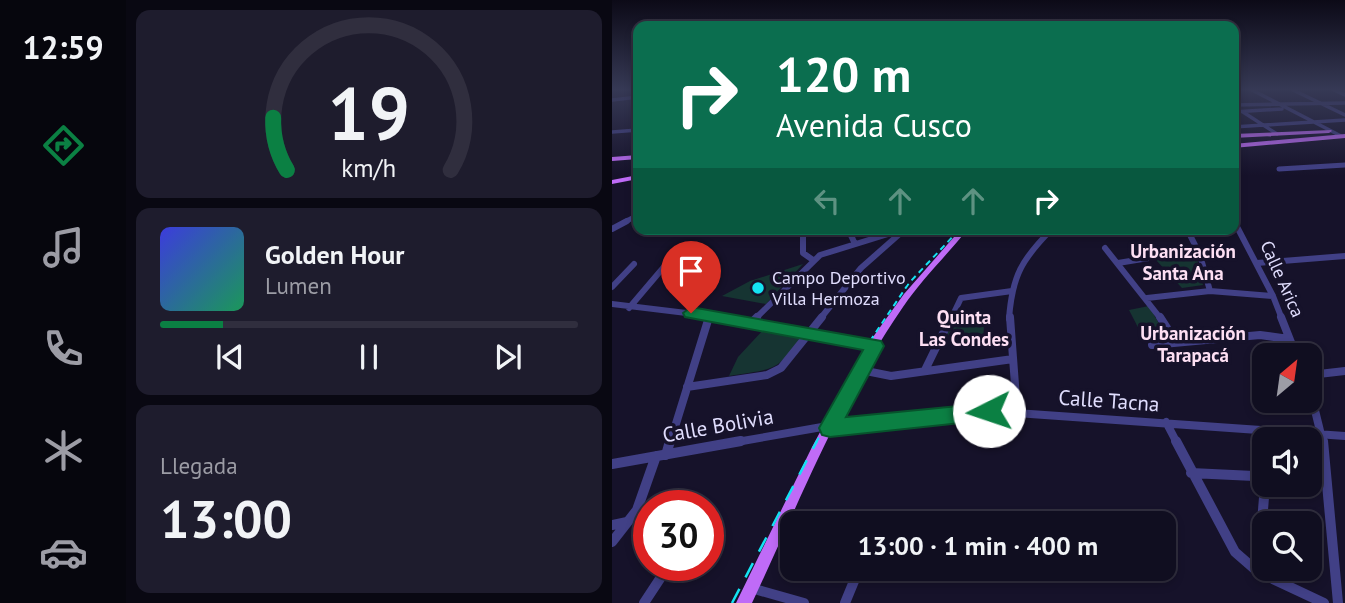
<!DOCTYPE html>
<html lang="es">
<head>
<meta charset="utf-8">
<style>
  body { margin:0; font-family:"PT Sans",sans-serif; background:#1e1c2d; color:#f1f3f6; height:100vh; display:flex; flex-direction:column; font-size:26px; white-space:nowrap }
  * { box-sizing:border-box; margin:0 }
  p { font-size:23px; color:#9c9ca5 }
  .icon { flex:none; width:38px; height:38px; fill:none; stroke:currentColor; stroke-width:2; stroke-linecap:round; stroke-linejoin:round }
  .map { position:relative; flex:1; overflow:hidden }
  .details { display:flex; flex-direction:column; gap:10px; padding:10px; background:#090812; width:486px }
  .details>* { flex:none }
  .guide { position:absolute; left:21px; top:21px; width:606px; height:214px; border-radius:14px; box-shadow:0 4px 10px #0003,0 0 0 2px #302e3e; background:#0b6e4f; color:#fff; overflow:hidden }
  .needle { width:46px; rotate:29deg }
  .tools { position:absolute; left:640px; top:343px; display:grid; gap:14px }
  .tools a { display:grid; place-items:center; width:70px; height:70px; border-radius:14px; background:#100e20; box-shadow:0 4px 10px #0003,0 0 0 2px #302e3e; font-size:35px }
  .speed { position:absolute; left:21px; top:490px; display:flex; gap:14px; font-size:35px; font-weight:700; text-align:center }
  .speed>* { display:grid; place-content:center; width:91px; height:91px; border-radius:50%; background:#100e20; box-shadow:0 4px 10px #0003,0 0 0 2px #302e3e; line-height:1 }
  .speed .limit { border:10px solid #d22; background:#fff; color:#111 }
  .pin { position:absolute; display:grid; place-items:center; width:60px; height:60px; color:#fff; margin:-72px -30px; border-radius:50% 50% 50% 0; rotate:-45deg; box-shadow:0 0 7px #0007 }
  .pin .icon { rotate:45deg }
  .me { position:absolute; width:77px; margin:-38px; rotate:266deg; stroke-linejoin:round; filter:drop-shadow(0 0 5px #0008) }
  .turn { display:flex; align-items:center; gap:24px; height:147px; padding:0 28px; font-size:32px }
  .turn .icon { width:91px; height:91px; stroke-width:2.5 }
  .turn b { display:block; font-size:49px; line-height:60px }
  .lanes { display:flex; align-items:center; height:66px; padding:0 28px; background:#0003; justify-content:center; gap:35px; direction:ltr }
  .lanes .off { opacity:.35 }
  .big { font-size:52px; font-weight:800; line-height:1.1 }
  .details .tile { flex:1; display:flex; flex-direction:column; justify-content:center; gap:10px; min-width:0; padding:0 24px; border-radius:14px; background:#1e1c2d }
  .details .dial { align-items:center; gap:0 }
  .dial svg { height:182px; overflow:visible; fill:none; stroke:#302e3e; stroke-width:7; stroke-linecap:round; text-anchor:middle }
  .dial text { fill:#f1f3f6; stroke:none }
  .song { display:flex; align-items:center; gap:21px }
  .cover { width:84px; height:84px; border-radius:10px; background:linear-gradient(135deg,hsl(240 70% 55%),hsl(150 70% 35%)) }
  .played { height:7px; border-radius:4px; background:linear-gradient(90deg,#0b8043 15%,#302e3e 15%) }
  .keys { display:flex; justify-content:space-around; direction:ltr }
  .trip { position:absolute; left:168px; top:511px; width:396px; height:70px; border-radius:14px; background:#100e20; box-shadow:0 4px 10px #0003,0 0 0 2px #302e3e; font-weight:800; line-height:70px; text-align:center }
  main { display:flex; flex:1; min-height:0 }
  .menu { display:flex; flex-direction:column; width:126px; justify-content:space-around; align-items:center; background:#06060d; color:#9c9ca5 }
  .menu .icon { width:49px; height:49px }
  .menu .active { color:#0b8043 }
  .menu b { font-size:32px; color:#f1f3f6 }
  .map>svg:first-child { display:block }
  .green { fill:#163432 }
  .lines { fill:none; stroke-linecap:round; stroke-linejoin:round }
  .minor-far4 { stroke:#414086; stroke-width:3.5 }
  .minor-far3 { stroke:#414086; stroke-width:5 }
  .minor-far2 { stroke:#414086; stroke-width:6 }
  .minor-far1 { stroke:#414086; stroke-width:8 }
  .minor { stroke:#414086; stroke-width:10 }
  .major { fill:#bf6bf7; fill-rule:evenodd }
  .rail-far1 { stroke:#14e2f2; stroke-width:2; stroke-dasharray:6 4.5; stroke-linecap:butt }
  .rail { stroke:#14e2f2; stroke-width:2.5; stroke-dasharray:16 13; stroke-linecap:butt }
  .route { fill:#0b8043; stroke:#07532c; stroke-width:2 }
  .poi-dot { fill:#14e2f2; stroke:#16122a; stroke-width:2.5 }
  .labels { text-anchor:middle; stroke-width:7; stroke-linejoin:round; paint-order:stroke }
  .poi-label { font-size:18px; fill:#e0ddfd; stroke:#16122a; text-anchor:start }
  .street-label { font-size:18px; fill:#e0ddfd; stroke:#16122a }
  .neighbourhood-label { font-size:19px; font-weight:bold; fill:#fddff3; stroke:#16122a }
  .near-street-label { font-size:21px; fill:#e0ddfd; stroke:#16122a }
</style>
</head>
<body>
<main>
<nav class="menu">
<b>12:59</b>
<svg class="icon active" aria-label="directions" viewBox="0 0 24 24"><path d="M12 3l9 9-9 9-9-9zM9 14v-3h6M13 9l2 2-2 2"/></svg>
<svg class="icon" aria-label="music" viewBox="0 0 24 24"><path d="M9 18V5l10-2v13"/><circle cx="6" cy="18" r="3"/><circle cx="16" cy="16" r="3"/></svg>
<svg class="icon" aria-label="phone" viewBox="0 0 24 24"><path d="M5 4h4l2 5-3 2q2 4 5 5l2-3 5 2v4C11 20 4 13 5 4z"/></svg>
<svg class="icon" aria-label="climate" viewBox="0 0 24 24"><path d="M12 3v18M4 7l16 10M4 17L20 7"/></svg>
<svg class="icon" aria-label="car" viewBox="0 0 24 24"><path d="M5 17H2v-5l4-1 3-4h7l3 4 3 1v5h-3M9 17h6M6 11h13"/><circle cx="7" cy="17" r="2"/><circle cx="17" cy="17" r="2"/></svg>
</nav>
<section class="details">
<div class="tile dial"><svg viewBox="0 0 100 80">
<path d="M14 69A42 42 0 1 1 86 69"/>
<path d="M14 69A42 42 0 0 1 8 46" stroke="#0b8043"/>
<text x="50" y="56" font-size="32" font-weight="700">19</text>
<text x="50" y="72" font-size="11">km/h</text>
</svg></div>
<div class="tile">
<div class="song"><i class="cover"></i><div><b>Golden Hour</b><p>Lumen</p></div></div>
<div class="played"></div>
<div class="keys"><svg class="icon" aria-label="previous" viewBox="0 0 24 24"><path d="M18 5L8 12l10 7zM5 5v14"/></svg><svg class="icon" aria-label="pause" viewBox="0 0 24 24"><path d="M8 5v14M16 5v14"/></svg><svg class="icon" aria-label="next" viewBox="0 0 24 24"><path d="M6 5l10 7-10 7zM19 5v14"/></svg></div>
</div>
<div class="tile"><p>Llegada</p><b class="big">13:00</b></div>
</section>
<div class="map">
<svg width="733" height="603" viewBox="0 0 733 603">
  <rect width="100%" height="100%" fill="#16122a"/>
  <!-- green -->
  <path class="green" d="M 563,256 L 585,258 L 591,285 L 570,288 L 544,260 Z
    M 191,264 L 154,304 L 110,296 L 138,281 Z
    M 537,306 L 554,336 L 532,339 L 517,310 Z
    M 373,311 L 371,341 L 330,345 L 344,315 Z
    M 153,328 L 192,335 C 163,373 164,368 117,376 L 126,357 Z"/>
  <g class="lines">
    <!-- minor-far4 -->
    <path class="minor-far4" d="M 640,90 L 729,136
      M 681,90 L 733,115
      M 722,90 L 733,95
      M 0,100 L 26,97
      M 621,105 L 733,103
      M 621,112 L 670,109
      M 631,112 L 665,134
      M 621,127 L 733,120
      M 0,132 L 26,130"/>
    <!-- minor-far3 -->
    <path class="minor-far3" d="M 667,169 L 733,165
      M 621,220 L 622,223
      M 11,223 L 26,215"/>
    <!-- minor-far2 -->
    <path class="minor-far2" d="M 622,221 L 661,296 L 670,319
      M 0,229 L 15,221
      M 191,229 L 191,253 L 201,260
      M 236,229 L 243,244
      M 577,233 L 588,255 L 598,291
      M 493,248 L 549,319
      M 506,263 L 561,254 L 588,255
      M 645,263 L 733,256
      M 0,287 L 22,264
      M 535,298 L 598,291 L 661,296
      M 0,304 L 124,319
      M 17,308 L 62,255
      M 97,319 L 98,315
      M 143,319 L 208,255 L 289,230
      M 208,319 L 249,268 L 292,230
      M 339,319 L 349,298 L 400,291
      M 397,319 C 400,276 410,259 440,229"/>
    <!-- minor-far1 -->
    <path class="minor-far1" d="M 112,317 L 263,346
      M 398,317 L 405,412
      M 548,317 L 564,342
      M 669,317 L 684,355
      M 140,322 L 145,317
      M 540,345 L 648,335 L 677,339
      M 249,370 L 279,376 L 401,359
      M 313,370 L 339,317
      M 698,375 L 733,371
      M 75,387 L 155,375 L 169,368 L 210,317
      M 698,390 L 711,443
      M 554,422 L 565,443
      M 58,443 L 97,317
      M 119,443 L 210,427 L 229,429 L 377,411 L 733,436"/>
    <!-- minor -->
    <path class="minor" d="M 564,441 L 623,552 L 646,572 L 712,603
      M 711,441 L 726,603
      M 54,455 L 58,441
      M 0,464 L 129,441
      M 579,473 L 642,476 L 653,485
      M 0,525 L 15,522
      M 0,542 L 25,510 L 44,456
      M 646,572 L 653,485
      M 139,588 L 192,603
      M 32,603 L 57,565
      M 233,603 L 247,569"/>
    <!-- major -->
    <path class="major" d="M 719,130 L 720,131 L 717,133 L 621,138 L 621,134 Z
      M 733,134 L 733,138 L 621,148 L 621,144 Z
      M 26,155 L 26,159 L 0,161 L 0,157 Z
      M 26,175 L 26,179 L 0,184 L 0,180 Z
      M 349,229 L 356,229 C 335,255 310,279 291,307 C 228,398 187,503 140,603 L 124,603 L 200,447 L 240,373 L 261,337 L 292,294 Z"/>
    <!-- rail-far1 -->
    <path class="rail-far1" d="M 204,443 L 256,344 L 297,283 L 348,229"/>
    <!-- rail -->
    <path class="rail" d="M 120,603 L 205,441"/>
  </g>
  <!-- sky -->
  <linearGradient id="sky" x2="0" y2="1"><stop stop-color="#0c0a17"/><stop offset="0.51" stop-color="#363955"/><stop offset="1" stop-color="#363955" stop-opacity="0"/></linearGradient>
  <rect width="733" height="175" fill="url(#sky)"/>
  <!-- route -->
  <path class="route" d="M 79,307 L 269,341 L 272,346 L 234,417 L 377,403 L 384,405 L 387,411 L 384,418 L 377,420 L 218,437 L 210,435 L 207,428 L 251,350 L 73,317 L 71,313 Z"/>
  <!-- markers -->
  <circle class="poi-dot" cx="146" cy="288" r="7"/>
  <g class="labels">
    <!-- poi labels -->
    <g class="poi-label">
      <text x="160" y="284">Campo Deportivo<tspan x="160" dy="21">Villa Hermoza</tspan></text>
    </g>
    <!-- street labels -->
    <g class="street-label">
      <text transform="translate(670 279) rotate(66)" y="6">Calle Arica</text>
    </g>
    <!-- neighbourhood labels -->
    <g class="neighbourhood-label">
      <text x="571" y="258">Urbanización<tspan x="571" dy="22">Santa Ana</tspan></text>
      <text x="352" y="324">Quinta<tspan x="352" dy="22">Las Condes</tspan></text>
      <text x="581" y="340">Urbanización<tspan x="581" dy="22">Tarapacá</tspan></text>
    </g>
    <!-- near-street labels -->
    <g class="near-street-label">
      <text transform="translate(497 401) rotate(4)" y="7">Calle Tacna</text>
      <text transform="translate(106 426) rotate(-10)" y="7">Calle Bolivia</text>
    </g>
  </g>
</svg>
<div class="tools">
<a><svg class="needle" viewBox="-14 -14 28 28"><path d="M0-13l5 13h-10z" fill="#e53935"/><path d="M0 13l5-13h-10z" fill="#9c9ca5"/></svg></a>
<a><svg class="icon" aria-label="sound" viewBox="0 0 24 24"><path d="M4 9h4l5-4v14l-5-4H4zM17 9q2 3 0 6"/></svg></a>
<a><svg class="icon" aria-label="search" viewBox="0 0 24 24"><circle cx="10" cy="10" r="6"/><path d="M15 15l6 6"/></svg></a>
</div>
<div class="speed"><div class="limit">30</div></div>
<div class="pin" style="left:79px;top:313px;background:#d93025"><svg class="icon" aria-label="arrive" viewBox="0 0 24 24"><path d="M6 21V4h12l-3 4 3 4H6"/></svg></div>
<svg class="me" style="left:377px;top:411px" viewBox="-20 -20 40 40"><circle r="19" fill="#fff"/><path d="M0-13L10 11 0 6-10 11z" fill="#0b8043"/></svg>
<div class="trip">13:00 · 1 min · 400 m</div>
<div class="guide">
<div class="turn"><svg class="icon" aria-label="right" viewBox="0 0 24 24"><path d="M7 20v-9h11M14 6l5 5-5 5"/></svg><div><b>120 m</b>Avenida Cusco</div></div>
<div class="lanes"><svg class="icon off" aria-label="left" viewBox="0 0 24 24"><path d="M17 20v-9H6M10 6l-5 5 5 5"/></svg><svg class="icon off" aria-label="ahead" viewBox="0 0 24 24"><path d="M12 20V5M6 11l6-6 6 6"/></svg><svg class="icon off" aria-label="ahead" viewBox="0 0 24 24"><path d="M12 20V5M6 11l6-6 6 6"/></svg><svg class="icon" aria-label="right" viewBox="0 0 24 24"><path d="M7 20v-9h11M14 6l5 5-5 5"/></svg></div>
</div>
</div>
</main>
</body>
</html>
